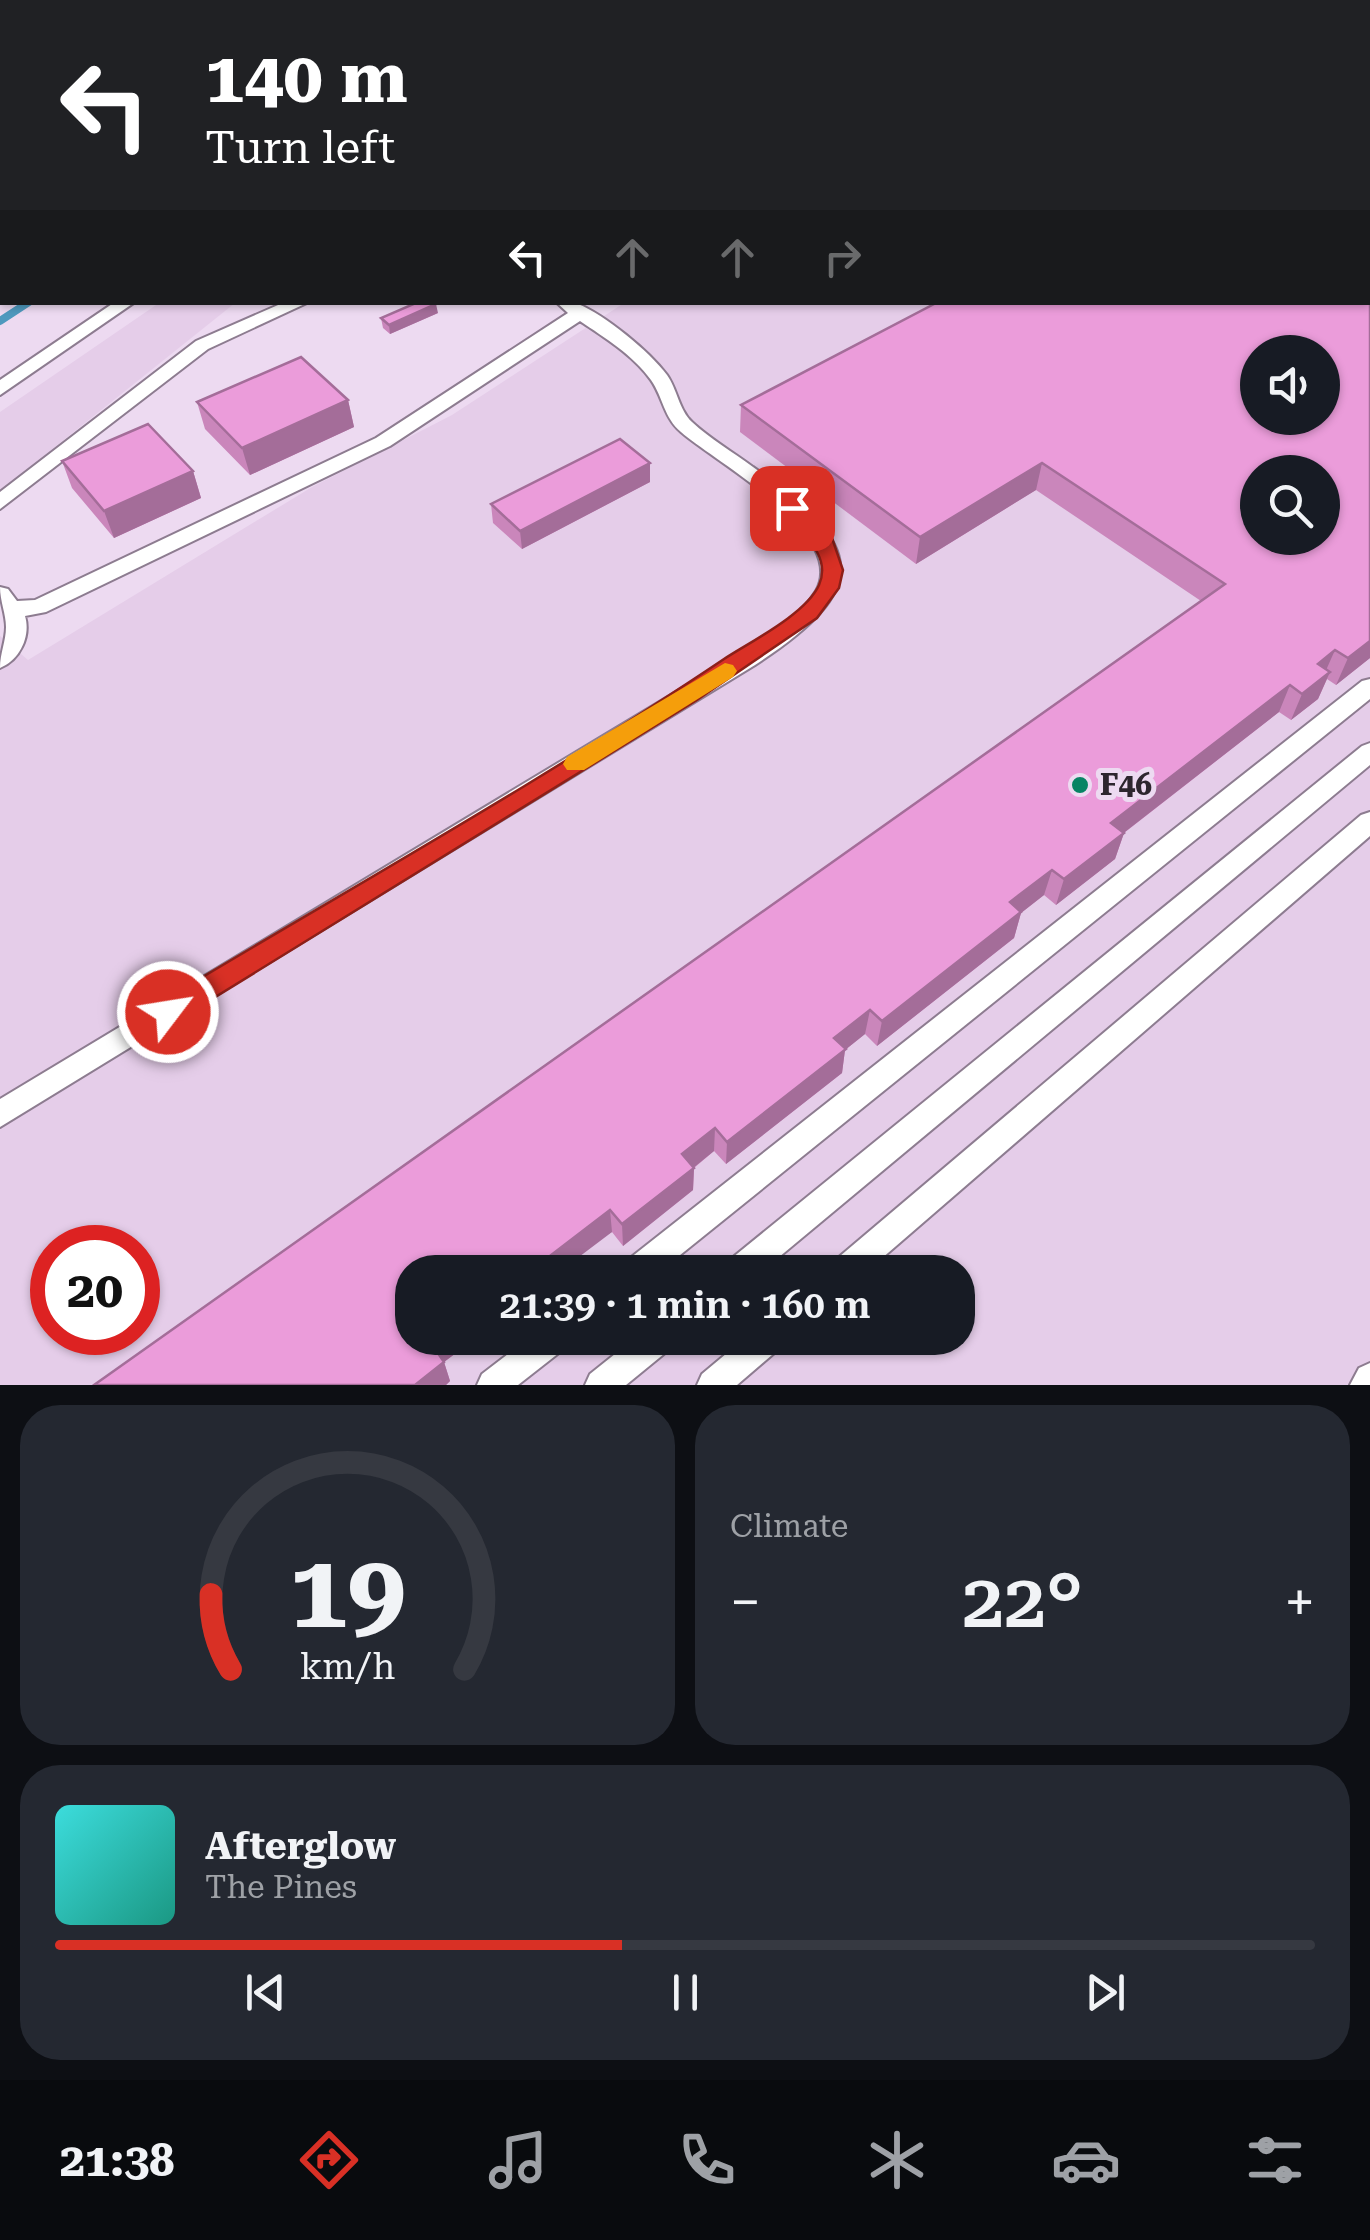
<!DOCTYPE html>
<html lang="en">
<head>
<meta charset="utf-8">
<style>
  body { margin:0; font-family:"Roboto Serif",serif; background:#242831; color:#f1f3f6; height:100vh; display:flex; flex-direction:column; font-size:38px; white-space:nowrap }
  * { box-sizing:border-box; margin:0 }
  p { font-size:32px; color:#9ea1a6 }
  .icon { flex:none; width:55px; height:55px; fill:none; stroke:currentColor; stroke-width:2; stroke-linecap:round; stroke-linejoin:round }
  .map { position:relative; height:1385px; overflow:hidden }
  .sheet { display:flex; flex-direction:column; gap:20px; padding:20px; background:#0d0f14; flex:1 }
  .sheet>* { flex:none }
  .hud { position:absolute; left:0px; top:0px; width:1370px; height:305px; box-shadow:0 2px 8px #0004; background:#202124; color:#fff; overflow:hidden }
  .fabs { position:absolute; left:1240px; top:335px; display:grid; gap:20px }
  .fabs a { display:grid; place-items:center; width:100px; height:100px; border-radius:50%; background:#171b24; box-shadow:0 2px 8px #0004; font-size:50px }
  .speed { position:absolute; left:30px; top:1225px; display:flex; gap:20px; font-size:50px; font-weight:700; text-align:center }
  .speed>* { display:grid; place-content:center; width:130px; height:130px; border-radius:50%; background:#171b24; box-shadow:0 2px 8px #0004; line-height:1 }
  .speed .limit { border:15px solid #d22; background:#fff; color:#111 }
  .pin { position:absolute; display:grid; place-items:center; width:85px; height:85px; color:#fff; margin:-42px; border-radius:20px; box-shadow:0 5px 15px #0006 }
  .me { position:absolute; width:110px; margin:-55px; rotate:59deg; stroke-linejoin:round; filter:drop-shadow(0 0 8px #0008) }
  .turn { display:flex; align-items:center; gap:35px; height:210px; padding:0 40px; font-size:45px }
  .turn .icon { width:130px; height:130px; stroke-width:2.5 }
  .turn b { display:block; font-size:70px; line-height:85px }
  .lanes { display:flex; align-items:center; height:95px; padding:0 40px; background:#0003; justify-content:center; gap:50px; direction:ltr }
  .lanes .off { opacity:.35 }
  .big { font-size:75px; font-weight:600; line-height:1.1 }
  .sheet .card { flex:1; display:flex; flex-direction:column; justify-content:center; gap:15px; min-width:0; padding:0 35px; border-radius:40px; background:#242831 }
  .sheet .dial { align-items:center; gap:0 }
  .dial svg { height:260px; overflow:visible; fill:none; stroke:#363941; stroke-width:7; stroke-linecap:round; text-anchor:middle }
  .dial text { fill:#f1f3f6; stroke:none }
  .song { display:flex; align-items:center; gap:30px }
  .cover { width:120px; height:120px; border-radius:15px; background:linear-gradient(135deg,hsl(180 70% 55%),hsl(170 70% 35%)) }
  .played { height:10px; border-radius:5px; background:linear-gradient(90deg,#d93025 45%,#363941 45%) }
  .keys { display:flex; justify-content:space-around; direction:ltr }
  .heat { display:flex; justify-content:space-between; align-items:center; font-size:55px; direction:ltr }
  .sheet .tiles { flex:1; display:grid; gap:20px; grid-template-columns:1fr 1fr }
  .card:last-child { grid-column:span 2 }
  .trip { position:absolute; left:395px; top:1255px; width:580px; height:100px; border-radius:40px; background:#171b24; box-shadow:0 2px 8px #0004; font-weight:600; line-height:100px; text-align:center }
  .menu { display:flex; height:160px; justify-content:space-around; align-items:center; background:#090b0e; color:#9ea1a6 }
  .menu .icon { width:70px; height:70px }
  .menu .active { color:#d93025 }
  .menu b { font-size:45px; color:#f1f3f6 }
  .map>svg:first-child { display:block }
  .built { fill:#e5cde9; fill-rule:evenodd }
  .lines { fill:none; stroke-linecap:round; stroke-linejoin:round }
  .stream { stroke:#4e99be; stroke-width:8 }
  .service-casing { stroke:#8d7c90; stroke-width:4 }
  .service { fill:#fff; fill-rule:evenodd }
  .wall { fill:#ca86bb }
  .shaded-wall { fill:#a46d99 }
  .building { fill:#eb9cda; stroke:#a46d99; stroke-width:2.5; fill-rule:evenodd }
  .route { fill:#d93025; stroke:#8d1f18; stroke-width:2.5 }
  .slow { fill:#f59e0b }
  .poi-dot { fill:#088464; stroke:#eddaf1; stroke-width:4 }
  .labels { text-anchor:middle; stroke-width:10; stroke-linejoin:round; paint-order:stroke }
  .poi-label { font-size:30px; font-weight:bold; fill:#2d262e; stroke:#eddaf1; text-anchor:start }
</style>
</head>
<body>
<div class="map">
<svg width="1370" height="1385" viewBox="0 0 1370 1385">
  <rect width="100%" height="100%" fill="#eddaf1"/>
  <!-- built -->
  <path class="built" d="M 1370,17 L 1370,1385 L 0,1385 L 0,636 L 28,660 L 312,487 L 452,415 L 624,303 L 1368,302 ZM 1258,352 L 1322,352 L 1322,418 L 1258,418 ZM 1258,472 L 1322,472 L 1322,538 L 1258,538 ZM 52,1248 L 138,1248 L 138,1332 L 52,1332 ZM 412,1272 L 958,1272 L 958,1338 L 412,1338 Z
    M 159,303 L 235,303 L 0,491 L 0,412 Z"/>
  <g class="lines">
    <!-- stream -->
    <path class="stream" d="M 666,2 L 674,0
      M 0,321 L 29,302"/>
    <defs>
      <path id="service" d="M 0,0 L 9,0 L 0,5 Z
        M 1370,118 L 1370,128 L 1368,129 L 1368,119 Z
        M 2,174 L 2,184 L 0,185 L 0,175 Z
        M 115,302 L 135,302 L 0,395 L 0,380 Z
        M 285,302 L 309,302 L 208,349 L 0,509 L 0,492 L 196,341 Z
        M 556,302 C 563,302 572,301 578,304 C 605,315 649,351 667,375 C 677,389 679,410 692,422 C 710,439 733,452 753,467 C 865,546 873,588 755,665 L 0,1127 L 0,1099 L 739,654 C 766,637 799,619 816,591 C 849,534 715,462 681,432 C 664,418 663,397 651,380 C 633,355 605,338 580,321 L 390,446 L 46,612 L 25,616 C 31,636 20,660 0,668 C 0,653 6,641 6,627 C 6,614 0,601 0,587 L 8,589 L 17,601 L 35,600 L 376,438 L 568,313 Z
        M 1370,679 L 1370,699 L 659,1272 L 621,1272 L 625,1262 L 1362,681 Z
        M 1370,743 L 1370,765 L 761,1272 L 723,1272 L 727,1262 L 1362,746 Z
        M 1370,812 L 1370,836 L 866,1272 L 829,1272 L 833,1262 L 1361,815 Z
        M 529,1338 L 568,1338 L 564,1349 L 518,1385 L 477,1385 L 482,1374 Z
        M 635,1338 L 674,1338 L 670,1349 L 626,1385 L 585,1385 L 590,1374 Z
        M 745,1338 L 783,1338 L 779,1349 L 737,1385 L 697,1385 L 702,1374 Z
        M 1370,1363 L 1370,1385 L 1350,1385 L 1359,1368 Z"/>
    </defs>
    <!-- service casing -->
    <use href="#service" class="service-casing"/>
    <!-- service -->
    <use href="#service" class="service"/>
  </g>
  <!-- wall -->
  <path class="wall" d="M 938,302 L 1370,658 L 1336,685 L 1327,679 L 1318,699 L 1291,720 L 1279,712 L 1124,833 L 1115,859 L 1056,905 L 1044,895 L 1021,913 L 1014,938 L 877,1046 L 865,1034 L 845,1050 L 842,1073 L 726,1164 L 714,1151 L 694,1168 L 693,1190 L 623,1246 L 612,1232 L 412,1338 L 476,1338 L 444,1362 L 450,1381 L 446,1385 L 94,1385 L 1201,601 L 1036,490 L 916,564 L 740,432 L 741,405 Z
    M 438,313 L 390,334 L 383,328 L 381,318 Z
    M 348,400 L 354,427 L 250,475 L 205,429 L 197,402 Z
    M 62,461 L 193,471 L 201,498 L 114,538 L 72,488 Z
    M 650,463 L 650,482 L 522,549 L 493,523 L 491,504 Z"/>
  <!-- shaded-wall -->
  <path class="shaded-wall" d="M 436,304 L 438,313 L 390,334 L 389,325 Z
    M 348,400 L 354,427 L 250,475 L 242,448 Z
    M 650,463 L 650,482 L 522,549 L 520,531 Z
    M 1042,463 L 1036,490 L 916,564 L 920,537 Z
    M 193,471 L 201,498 L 114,538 L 104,511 Z
    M 1370,641 L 1370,658 L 1336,685 L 1348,658 Z
    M 1335,650 L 1323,677 L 1318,664 Z
    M 1330,672 L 1318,699 L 1291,720 L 1302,694 Z
    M 1290,685 L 1279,712 L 1103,849 L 1111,823 Z
    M 1124,833 L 1115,859 L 1056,905 L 1064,879 Z
    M 1052,870 L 1044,895 L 1021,913 L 1014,938 L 877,1046 L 882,1021 L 1010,902 Z
    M 870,1010 L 865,1034 L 845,1050 L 842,1073 L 726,1164 L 727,1142 L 834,1038 Z
    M 715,1128 L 714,1151 L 682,1177 L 682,1154 Z
    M 694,1168 L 693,1190 L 623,1246 L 622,1224 Z
    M 610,1210 L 612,1232 L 559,1272 L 529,1272 Z
    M 444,1338 L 476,1338 L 444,1362 L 450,1381 L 446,1385 L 415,1385 L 433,1346 Z"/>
  <!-- building -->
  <path class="building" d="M 1370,215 L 1370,641 L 1348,658 L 1335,650 L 1318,664 L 1330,672 L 1302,694 L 1290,685 L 1111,823 L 1124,833 L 1064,879 L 1052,870 L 1010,902 L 1021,912 L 882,1021 L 870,1010 L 834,1038 L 846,1049 L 727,1142 L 715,1128 L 682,1154 L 694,1168 L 622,1224 L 610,1210 L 529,1272 L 412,1272 L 412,1338 L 444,1338 L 433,1346 L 444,1362 L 415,1385 L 94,1385 L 1225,584 L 1042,463 L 920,537 L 741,405 L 938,302 L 1368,302 L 1368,217 ZM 1258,352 L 1322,352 L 1322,418 L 1258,418 ZM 1258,472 L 1322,472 L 1322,538 L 1258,538 Z
    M 418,302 L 436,304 L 389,325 L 381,318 Z
    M 301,357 L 348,400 L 242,448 L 197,402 Z
    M 148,424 L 193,471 L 104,511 L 62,461 Z
    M 620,439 L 650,463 L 520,531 L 491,504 Z"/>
  <!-- route -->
  <path class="route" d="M 792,501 L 799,503 L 832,538 L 843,570 L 839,588 L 817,618 L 697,700 L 178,1020 L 168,1024 L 159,1020 L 155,1012 L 159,1003 C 347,890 541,782 724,659 C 750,642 806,614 819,585 C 833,553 797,531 782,508 Z"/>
  <!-- slow -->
  <path class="slow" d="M 725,663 L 733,665 L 737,671 L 733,677 L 584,770 L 567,770 L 563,764 L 567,757 Z"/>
  <!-- markers -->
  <circle class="poi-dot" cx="1080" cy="785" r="10"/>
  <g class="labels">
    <!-- poi labels -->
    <g class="poi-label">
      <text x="1100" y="795">F46</text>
    </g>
  </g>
</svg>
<div class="fabs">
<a><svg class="icon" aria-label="sound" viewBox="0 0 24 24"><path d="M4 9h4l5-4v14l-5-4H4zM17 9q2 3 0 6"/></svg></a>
<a><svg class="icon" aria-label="search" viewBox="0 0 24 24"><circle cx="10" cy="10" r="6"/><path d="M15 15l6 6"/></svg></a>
</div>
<div class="speed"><div class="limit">20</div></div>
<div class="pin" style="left:792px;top:508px;background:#d93025"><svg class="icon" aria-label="arrive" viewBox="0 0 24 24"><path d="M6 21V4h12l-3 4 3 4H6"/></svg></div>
<svg class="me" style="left:168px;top:1012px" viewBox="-20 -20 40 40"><circle r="17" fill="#d93025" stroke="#fff" stroke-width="3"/><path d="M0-11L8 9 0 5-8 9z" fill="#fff"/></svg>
<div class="trip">21:39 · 1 min · 160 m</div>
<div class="hud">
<div class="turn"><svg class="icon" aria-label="left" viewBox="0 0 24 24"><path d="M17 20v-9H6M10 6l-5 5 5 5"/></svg><div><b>140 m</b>Turn left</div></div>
<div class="lanes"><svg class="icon" aria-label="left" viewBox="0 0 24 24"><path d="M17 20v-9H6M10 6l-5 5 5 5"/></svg><svg class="icon off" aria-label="ahead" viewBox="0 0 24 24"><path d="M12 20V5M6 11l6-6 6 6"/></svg><svg class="icon off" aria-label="ahead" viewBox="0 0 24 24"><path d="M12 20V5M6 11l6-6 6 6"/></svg><svg class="icon off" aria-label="right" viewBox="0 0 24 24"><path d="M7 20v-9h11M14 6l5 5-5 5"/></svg></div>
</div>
</div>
<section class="sheet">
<div class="tiles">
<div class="card dial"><svg viewBox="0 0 100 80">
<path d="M14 69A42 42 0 1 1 86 69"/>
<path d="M14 69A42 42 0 0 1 8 46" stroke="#d93025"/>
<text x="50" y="56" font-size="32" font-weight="700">19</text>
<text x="50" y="72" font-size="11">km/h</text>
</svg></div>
<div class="card"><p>Climate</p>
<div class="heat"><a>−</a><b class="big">22°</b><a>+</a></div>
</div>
<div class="card">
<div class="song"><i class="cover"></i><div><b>Afterglow</b><p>The Pines</p></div></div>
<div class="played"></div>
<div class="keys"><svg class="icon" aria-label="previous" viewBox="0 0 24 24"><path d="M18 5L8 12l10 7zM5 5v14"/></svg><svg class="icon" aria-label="pause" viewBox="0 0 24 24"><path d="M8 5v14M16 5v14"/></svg><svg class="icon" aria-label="next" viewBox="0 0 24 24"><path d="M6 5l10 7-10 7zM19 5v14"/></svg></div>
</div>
</div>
</section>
<nav class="menu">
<b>21:38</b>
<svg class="icon active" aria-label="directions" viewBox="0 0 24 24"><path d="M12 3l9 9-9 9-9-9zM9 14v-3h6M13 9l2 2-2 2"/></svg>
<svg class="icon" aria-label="music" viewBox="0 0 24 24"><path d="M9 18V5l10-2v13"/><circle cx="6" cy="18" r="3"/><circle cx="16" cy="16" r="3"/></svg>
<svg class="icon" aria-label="phone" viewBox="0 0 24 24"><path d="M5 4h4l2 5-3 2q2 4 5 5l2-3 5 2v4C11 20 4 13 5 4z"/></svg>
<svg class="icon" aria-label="climate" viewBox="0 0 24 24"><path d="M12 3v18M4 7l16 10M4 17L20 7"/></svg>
<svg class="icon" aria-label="car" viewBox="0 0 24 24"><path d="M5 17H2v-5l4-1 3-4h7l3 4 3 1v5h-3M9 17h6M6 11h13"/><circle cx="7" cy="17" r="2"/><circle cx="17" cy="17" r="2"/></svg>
<svg class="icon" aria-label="filters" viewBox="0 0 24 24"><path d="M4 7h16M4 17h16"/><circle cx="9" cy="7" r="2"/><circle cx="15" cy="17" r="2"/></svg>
</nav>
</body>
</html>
